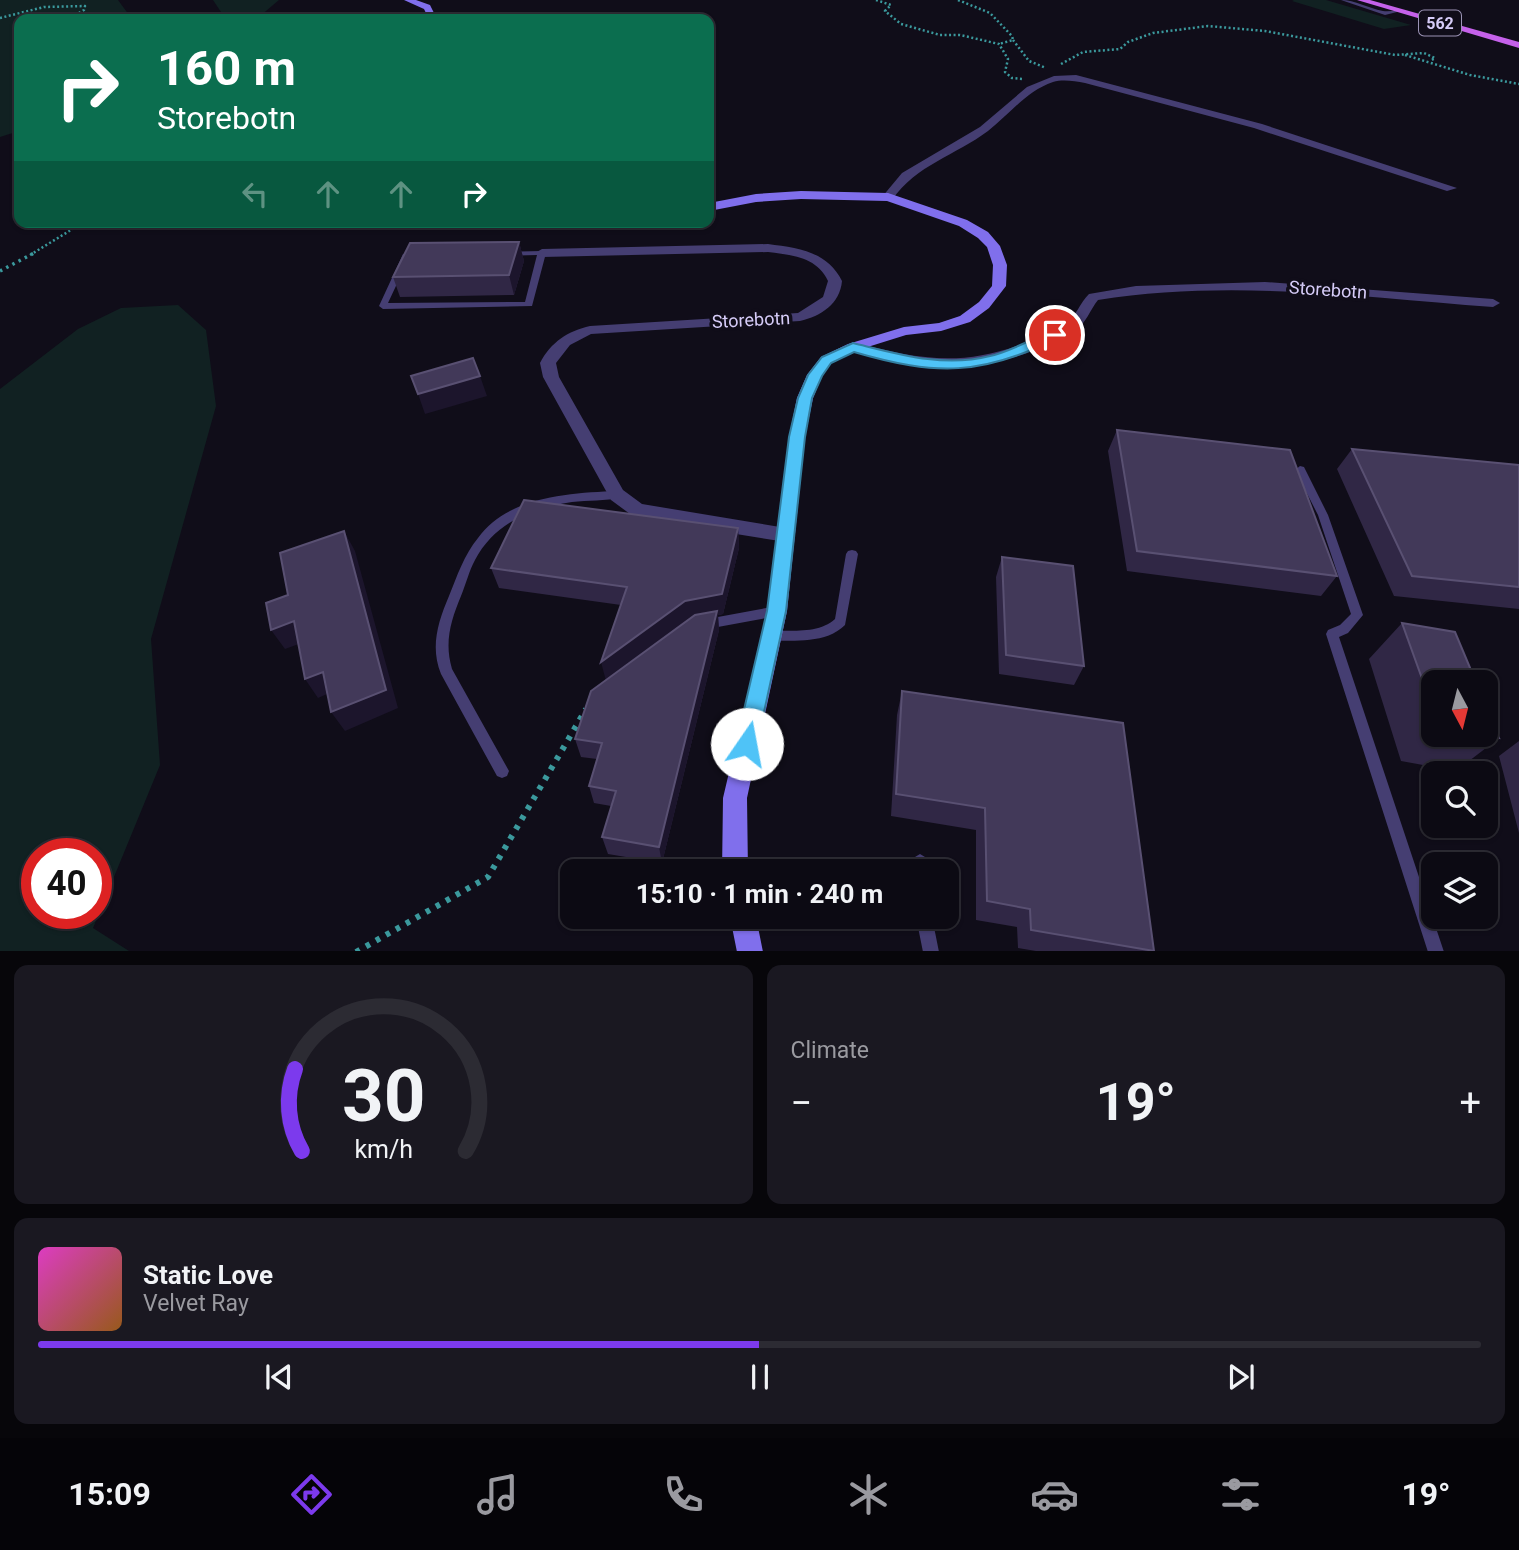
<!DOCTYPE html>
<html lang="en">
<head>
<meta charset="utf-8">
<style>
  body { margin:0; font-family:Roboto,sans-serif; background:#1a1821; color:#f1f3f6; height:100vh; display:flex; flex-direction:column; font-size:26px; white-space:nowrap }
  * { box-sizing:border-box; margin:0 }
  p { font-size:23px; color:#9a9aa0 }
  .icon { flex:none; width:38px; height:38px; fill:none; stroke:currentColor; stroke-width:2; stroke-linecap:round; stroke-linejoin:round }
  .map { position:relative; height:951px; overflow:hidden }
  .panel { display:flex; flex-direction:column; gap:14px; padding:14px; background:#07060a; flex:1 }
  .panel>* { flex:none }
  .top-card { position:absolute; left:14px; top:14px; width:700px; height:214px; border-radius:14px; box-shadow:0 2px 5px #0004,0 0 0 2px #2c2b33; background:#0b6e4f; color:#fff; overflow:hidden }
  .needle { width:46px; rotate:173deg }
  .buttons { position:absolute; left:1421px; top:670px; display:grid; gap:14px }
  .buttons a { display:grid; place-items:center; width:77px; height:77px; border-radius:14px; background:#0c0a13; box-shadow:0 2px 5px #0004,0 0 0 2px #2c2b33; font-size:35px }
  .speed { position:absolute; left:21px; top:838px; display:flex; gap:14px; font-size:35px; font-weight:700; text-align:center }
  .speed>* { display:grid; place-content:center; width:91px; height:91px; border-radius:50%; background:#0c0a13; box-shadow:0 2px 5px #0004,0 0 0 2px #2c2b33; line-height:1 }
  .speed .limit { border:10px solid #d22; background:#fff; color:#111 }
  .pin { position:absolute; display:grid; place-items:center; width:60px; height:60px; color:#fff; margin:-30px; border:4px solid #fff; border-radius:50%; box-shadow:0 2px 7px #0007 }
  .me { position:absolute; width:77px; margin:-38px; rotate:12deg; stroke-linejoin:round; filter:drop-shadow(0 0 5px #0008) }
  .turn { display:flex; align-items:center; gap:24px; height:147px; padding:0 28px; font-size:32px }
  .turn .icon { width:91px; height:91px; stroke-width:2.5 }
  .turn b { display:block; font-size:49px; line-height:60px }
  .lanes { display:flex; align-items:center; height:66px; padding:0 28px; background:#0003; justify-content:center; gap:35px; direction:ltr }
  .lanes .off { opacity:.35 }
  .big { font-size:52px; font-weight:700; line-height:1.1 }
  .panel .widget { flex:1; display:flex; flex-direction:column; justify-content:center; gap:10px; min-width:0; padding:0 24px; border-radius:14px; background:#1a1821 }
  .panel .dial { align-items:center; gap:0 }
  .dial svg { height:182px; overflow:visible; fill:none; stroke:#2c2b33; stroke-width:7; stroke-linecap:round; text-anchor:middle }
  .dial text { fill:#f1f3f6; stroke:none }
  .song { display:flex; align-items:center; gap:21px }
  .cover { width:84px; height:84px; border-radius:10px; background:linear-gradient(135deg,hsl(310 70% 55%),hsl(30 70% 35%)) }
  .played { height:7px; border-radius:4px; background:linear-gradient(90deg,#7c3aed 50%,#2c2b33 50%) }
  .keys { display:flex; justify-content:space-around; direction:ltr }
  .heat { display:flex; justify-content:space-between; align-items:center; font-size:38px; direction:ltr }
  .panel .tiles { flex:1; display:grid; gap:14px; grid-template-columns:1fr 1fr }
  .widget:last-child { grid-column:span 2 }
  .trip { position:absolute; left:560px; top:859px; width:399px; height:70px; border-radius:14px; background:#0c0a13; box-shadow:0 2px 5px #0004,0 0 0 2px #2c2b33; font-weight:700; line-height:70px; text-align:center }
  .menu { display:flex; height:112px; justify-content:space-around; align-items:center; background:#050408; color:#9a9aa0 }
  .menu .icon { width:49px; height:49px }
  .menu .active { color:#7c3aed }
  .menu b { font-size:32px; color:#f1f3f6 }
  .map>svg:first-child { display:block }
  .green { fill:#112122; fill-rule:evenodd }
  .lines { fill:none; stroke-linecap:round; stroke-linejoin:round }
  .path-far2 { stroke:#3b999d; stroke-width:2.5; stroke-dasharray:2 2.5; stroke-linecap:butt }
  .path-far1 { stroke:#3b999d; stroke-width:3.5; stroke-dasharray:2.5 4.5; stroke-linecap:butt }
  .path { stroke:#3b999d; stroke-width:6; stroke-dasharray:4.5 7; stroke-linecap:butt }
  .lane { fill:#453e72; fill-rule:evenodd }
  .street { fill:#453e72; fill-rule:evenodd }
  .secondary { fill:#806fec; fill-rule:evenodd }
  .primary { fill:#c561ea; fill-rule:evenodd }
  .wall { fill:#302745 }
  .shaded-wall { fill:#1c152c }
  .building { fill:#423959; stroke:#595072; stroke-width:2 }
  .route { fill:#4fc3f7; stroke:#337fa1; stroke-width:2 }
  .labels { text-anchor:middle; stroke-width:7; stroke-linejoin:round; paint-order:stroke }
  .shield { fill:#100d19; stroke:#9b93b5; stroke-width:2 }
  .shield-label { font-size:16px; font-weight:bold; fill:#d6ccf8 }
  .street-label { font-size:18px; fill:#d6ccf8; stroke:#100d19 }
</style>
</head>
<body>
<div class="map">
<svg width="1519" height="952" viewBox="0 0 1519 952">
  <rect width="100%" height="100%" fill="#100d19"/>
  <!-- green -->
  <path class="green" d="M 0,0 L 118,0 L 132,19 L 19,19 L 19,131 L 0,137 Z
    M 213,0 L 279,0 L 260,16 L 221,12 Z
    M 1294,0 L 1326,0 L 1411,25 L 1384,29 L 1292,1 Z
    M 178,305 L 206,330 L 216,406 L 151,639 L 160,765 L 93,928 L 129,951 L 0,951 L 0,389 L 78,329 L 121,308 ZM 96,854 L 96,914 L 37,914 L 37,854 Z"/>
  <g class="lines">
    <!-- path-far2 -->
    <path class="path-far2" d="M 876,0 L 891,5 L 885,11 L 901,24 L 940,35 L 960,35 L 999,44 L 1008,59 L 1005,72 L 1012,78 L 1022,79
      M 958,0 L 990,13 L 1012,36 L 1013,40 L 999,44
      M 0,18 L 44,7 L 85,6 L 84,10 L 69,19
      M 1013,40 L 1029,61 L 1046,68
      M 1405,55 L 1470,75 L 1519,84
      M 1061,64 L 1083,52 L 1120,49 L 1128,42 L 1153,33 L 1208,26 L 1265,31 L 1395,55 L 1424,53 L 1435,58 L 1430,61
      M 30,255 L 84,222"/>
    <!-- path-far1 -->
    <path class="path-far1" d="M 0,271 L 34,253"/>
    <!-- path -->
    <path class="path" d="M 356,952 L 488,877 L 586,709"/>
    <!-- lane -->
    <path class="lane" d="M 1341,0 C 1355,0 1368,8 1383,11 C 1389,12 1395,10 1401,11 L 1385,15 Z
      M 542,251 L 546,253 L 532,306 L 383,309 L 379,306 L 403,254 ZM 537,255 L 525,302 L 388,303 L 409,258 Z
      M 1300,466 L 1304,467 L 1328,515 L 1363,615 L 1348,633 L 1339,637 L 1444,952 L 1428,952 L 1326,634 L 1328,630 L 1340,625 L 1351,614 L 1318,515 L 1295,470 Z
      M 617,491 L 621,492 L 622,495 L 621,498 C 605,501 588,500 572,502 C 532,508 495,522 475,560 C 469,571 466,584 461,596 C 451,620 444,642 452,669 L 509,771 L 507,776 L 502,778 L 497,776 L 441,674 C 430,647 438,622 449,596 C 457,576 464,555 478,538 C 508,496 570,493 617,491 Z
      M 852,550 L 856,551 L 858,554 L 845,625 C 826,644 795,640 770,641 L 766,640 L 764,636 L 766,632 L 770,631 C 791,630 819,634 835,619 L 846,554 L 848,551 Z
      M 777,606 L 781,607 L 783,611 L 781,615 L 777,616 L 707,629 L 703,628 L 701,624 L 703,620 L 707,619 Z
      M 920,854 L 925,857 L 929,872 L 913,872 L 912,862 L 915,857 Z
      M 916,917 L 932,917 L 939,952 L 923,952 Z"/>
    <!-- street -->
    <path class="street" d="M 1076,75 L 1262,124 L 1457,188 L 1447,191 L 1254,128 L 1085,83 C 1074,81 1063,79 1053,82 C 1026,91 1009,115 988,131 C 956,155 916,165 892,200 L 882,197 L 902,173 L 980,127 L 1027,87 L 1054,76 Z
      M 768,244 C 798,248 827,251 842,281 C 840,304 821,316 800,321 L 591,334 L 570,345 L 556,363 L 559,377 L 623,490 L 642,504 L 786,528 L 793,530 L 795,535 L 793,540 L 786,542 L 649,520 L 630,514 L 611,500 L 543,377 L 540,363 C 551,342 568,331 590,326 L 798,313 L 823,297 L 828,281 C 817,257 792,255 768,252 L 542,257 L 535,253 L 542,249 Z
      M 1265,282 L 1493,299 L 1500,303 L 1493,307 C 1363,297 1228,279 1098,300 C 1090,310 1086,323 1076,330 C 1065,339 1050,343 1037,349 C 973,376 913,370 848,350 L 846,347 L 853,342 C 920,360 965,368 1032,340 C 1043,335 1056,331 1066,324 C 1076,316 1080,303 1089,294 L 1136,286 Z"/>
    <!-- secondary -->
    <path class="secondary" d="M 404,0 L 416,0 L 430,5 L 437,19 L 429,19 L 424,9 Z
      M 801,191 L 888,193 L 967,220 L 988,232 L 1000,246 L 1007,265 L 1006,286 L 989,308 L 970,322 L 941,331 L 906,335 L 858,350 L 831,363 L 822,376 L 813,398 L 805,437 L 787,611 L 747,798 L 748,872 L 722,872 L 723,798 L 767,611 L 789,437 L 797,398 L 807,375 L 821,357 L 848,344 L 904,327 L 939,323 L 960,316 L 979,302 L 992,286 L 993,265 L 987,247 L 978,238 L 959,226 L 887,201 L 801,199 L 756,202 L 709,211 L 709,203 L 756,194 Z
      M 730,917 L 756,917 L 763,952 L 737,952 Z"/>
    <!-- primary -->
    <path class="primary" d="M 1357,0 L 1370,0 L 1519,42 L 1519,48 Z"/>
  </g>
  <!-- wall -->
  <path class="wall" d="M 519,242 L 524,261 L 514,295 L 400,297 L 393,277 Z
    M 1117,430 L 1337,576 L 1321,596 L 1127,571 L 1108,451 Z
    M 1352,449 L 1519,465 L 1519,609 L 1394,596 L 1337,469 Z
    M 738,528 L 739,548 L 723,614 L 718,615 L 719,630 L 662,863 L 608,854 L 602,837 L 611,806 L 594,803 L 589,786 L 597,759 L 581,757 L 575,739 L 606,681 L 621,605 L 499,588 L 491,568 Z
    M 1002,557 L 1084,666 L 1074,685 L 999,674 L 996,577 Z
    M 1402,623 L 1433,682 L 1433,735 L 1486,735 L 1499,738 L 1456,771 L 1401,761 L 1369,659 Z
    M 902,691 L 1154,951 L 1036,951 L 1018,948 L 1017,927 L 976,920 L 976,830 L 891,816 L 897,715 Z
    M 1519,741 L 1519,833 L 1499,756 Z"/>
  <!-- shaded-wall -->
  <path class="shaded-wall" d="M 519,242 L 524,261 L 514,295 L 509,275 Z
    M 480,376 L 487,396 L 425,414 L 418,394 Z
    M 738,528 L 739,548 L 723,614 L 718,615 L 719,630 L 662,863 L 659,847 L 606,681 L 601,662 Z
    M 344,531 L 355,551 L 398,708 L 345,731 L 331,712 Z
    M 294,621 L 307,641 L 285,649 L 271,630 Z
    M 323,672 L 336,690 L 318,698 L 305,679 Z"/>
  <!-- building -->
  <path class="building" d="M 519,242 L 509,275 L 393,277 L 410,243 Z
    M 473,358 L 480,376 L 418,394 L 411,376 Z
    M 1117,430 L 1290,450 L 1337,576 L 1137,551 Z
    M 1352,449 L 1519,465 L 1519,587 L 1412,576 Z
    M 524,500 L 738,528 L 722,594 L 685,601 L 601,662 L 627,587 L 491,568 Z
    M 344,531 L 386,690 L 331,712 L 323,672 L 305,679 L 294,621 L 271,630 L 266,603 L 288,595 L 280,553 Z
    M 1002,557 L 1073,566 L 1084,666 L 1006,655 Z
    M 717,611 L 659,847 L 602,837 L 616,791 L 589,786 L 602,743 L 575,739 L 591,691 L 695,615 Z
    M 1402,623 L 1455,632 L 1476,682 L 1433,682 L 1433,709 Z
    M 902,691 L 1123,723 L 1154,951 L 1031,930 L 1030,909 L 987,901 L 985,808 L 896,794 Z
    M 1486,706 L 1499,738 L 1483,735 L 1486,735 Z"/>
  <!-- route -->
  <path class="route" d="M 1055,331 L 1062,335 L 1060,337 C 982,376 936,376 854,352 L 831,363 L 822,376 L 812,398 L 805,437 L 786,611 L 757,744 L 754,750 L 747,753 L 739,750 L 736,744 L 767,611 L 789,437 L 798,398 L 808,375 L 822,357 L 853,343 C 898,354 943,368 990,356 C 1013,351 1033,337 1055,331 Z"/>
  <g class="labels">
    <!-- shield labels -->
    <rect class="shield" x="1419" y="10.5" width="42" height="25" rx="5"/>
    <g class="shield-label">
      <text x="1440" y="29">562</text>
    </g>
    <!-- street labels -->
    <g class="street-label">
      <text transform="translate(1328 290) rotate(4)" y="6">Storebotn</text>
      <text transform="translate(751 320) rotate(-3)" y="6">Storebotn</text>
    </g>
  </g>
</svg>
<div class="buttons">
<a><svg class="needle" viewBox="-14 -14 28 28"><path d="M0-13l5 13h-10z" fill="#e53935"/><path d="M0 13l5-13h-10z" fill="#9a9aa0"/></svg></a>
<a><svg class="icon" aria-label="search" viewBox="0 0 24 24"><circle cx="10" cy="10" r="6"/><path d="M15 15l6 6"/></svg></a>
<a><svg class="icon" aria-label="layers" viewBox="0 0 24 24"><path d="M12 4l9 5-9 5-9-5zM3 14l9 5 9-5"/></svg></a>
</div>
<div class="speed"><div class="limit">40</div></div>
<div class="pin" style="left:1055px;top:335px;background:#d93025"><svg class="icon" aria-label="arrive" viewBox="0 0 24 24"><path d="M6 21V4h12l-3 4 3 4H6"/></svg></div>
<svg class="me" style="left:747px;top:744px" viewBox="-20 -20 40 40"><circle r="19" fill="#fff"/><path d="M0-13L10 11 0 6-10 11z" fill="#4fc3f7"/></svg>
<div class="trip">15:10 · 1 min · 240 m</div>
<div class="top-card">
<div class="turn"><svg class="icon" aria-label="right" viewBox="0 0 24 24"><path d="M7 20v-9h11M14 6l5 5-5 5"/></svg><div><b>160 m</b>Storebotn</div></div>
<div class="lanes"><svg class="icon off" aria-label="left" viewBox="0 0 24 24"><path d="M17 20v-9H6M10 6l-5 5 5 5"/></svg><svg class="icon off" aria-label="ahead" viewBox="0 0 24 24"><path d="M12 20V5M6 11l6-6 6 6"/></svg><svg class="icon off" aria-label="ahead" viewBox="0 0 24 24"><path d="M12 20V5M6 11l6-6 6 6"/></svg><svg class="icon" aria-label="right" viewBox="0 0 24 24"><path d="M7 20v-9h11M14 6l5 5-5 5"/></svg></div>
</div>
</div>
<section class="panel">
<div class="tiles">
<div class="widget dial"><svg viewBox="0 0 100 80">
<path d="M14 69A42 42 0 1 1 86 69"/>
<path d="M14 69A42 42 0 0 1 11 33" stroke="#7c3aed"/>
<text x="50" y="56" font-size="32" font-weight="700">30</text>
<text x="50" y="72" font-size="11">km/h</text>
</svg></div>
<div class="widget"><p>Climate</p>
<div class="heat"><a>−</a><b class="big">19°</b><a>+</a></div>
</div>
<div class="widget">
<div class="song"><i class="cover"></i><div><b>Static Love</b><p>Velvet Ray</p></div></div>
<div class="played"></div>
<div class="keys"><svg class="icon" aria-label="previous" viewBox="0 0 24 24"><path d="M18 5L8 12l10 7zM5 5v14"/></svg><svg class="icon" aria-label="pause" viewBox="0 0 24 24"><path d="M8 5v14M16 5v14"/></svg><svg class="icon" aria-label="next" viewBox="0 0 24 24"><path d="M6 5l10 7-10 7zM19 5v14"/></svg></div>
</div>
</div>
</section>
<nav class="menu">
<b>15:09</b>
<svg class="icon active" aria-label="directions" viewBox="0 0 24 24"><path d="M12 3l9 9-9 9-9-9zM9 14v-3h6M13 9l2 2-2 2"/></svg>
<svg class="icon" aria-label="music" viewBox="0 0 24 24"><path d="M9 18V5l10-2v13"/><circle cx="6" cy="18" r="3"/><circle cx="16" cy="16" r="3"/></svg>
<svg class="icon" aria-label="phone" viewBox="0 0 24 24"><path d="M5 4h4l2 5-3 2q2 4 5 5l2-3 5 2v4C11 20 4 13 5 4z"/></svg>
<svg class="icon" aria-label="climate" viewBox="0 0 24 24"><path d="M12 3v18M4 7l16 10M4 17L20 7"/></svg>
<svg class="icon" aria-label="car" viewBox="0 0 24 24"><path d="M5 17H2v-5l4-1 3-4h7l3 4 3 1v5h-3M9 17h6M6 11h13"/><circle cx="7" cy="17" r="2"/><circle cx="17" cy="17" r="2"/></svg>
<svg class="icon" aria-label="filters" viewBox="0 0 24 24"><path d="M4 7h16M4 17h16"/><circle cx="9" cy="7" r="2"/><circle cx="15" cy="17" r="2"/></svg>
<b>19°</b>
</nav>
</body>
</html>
